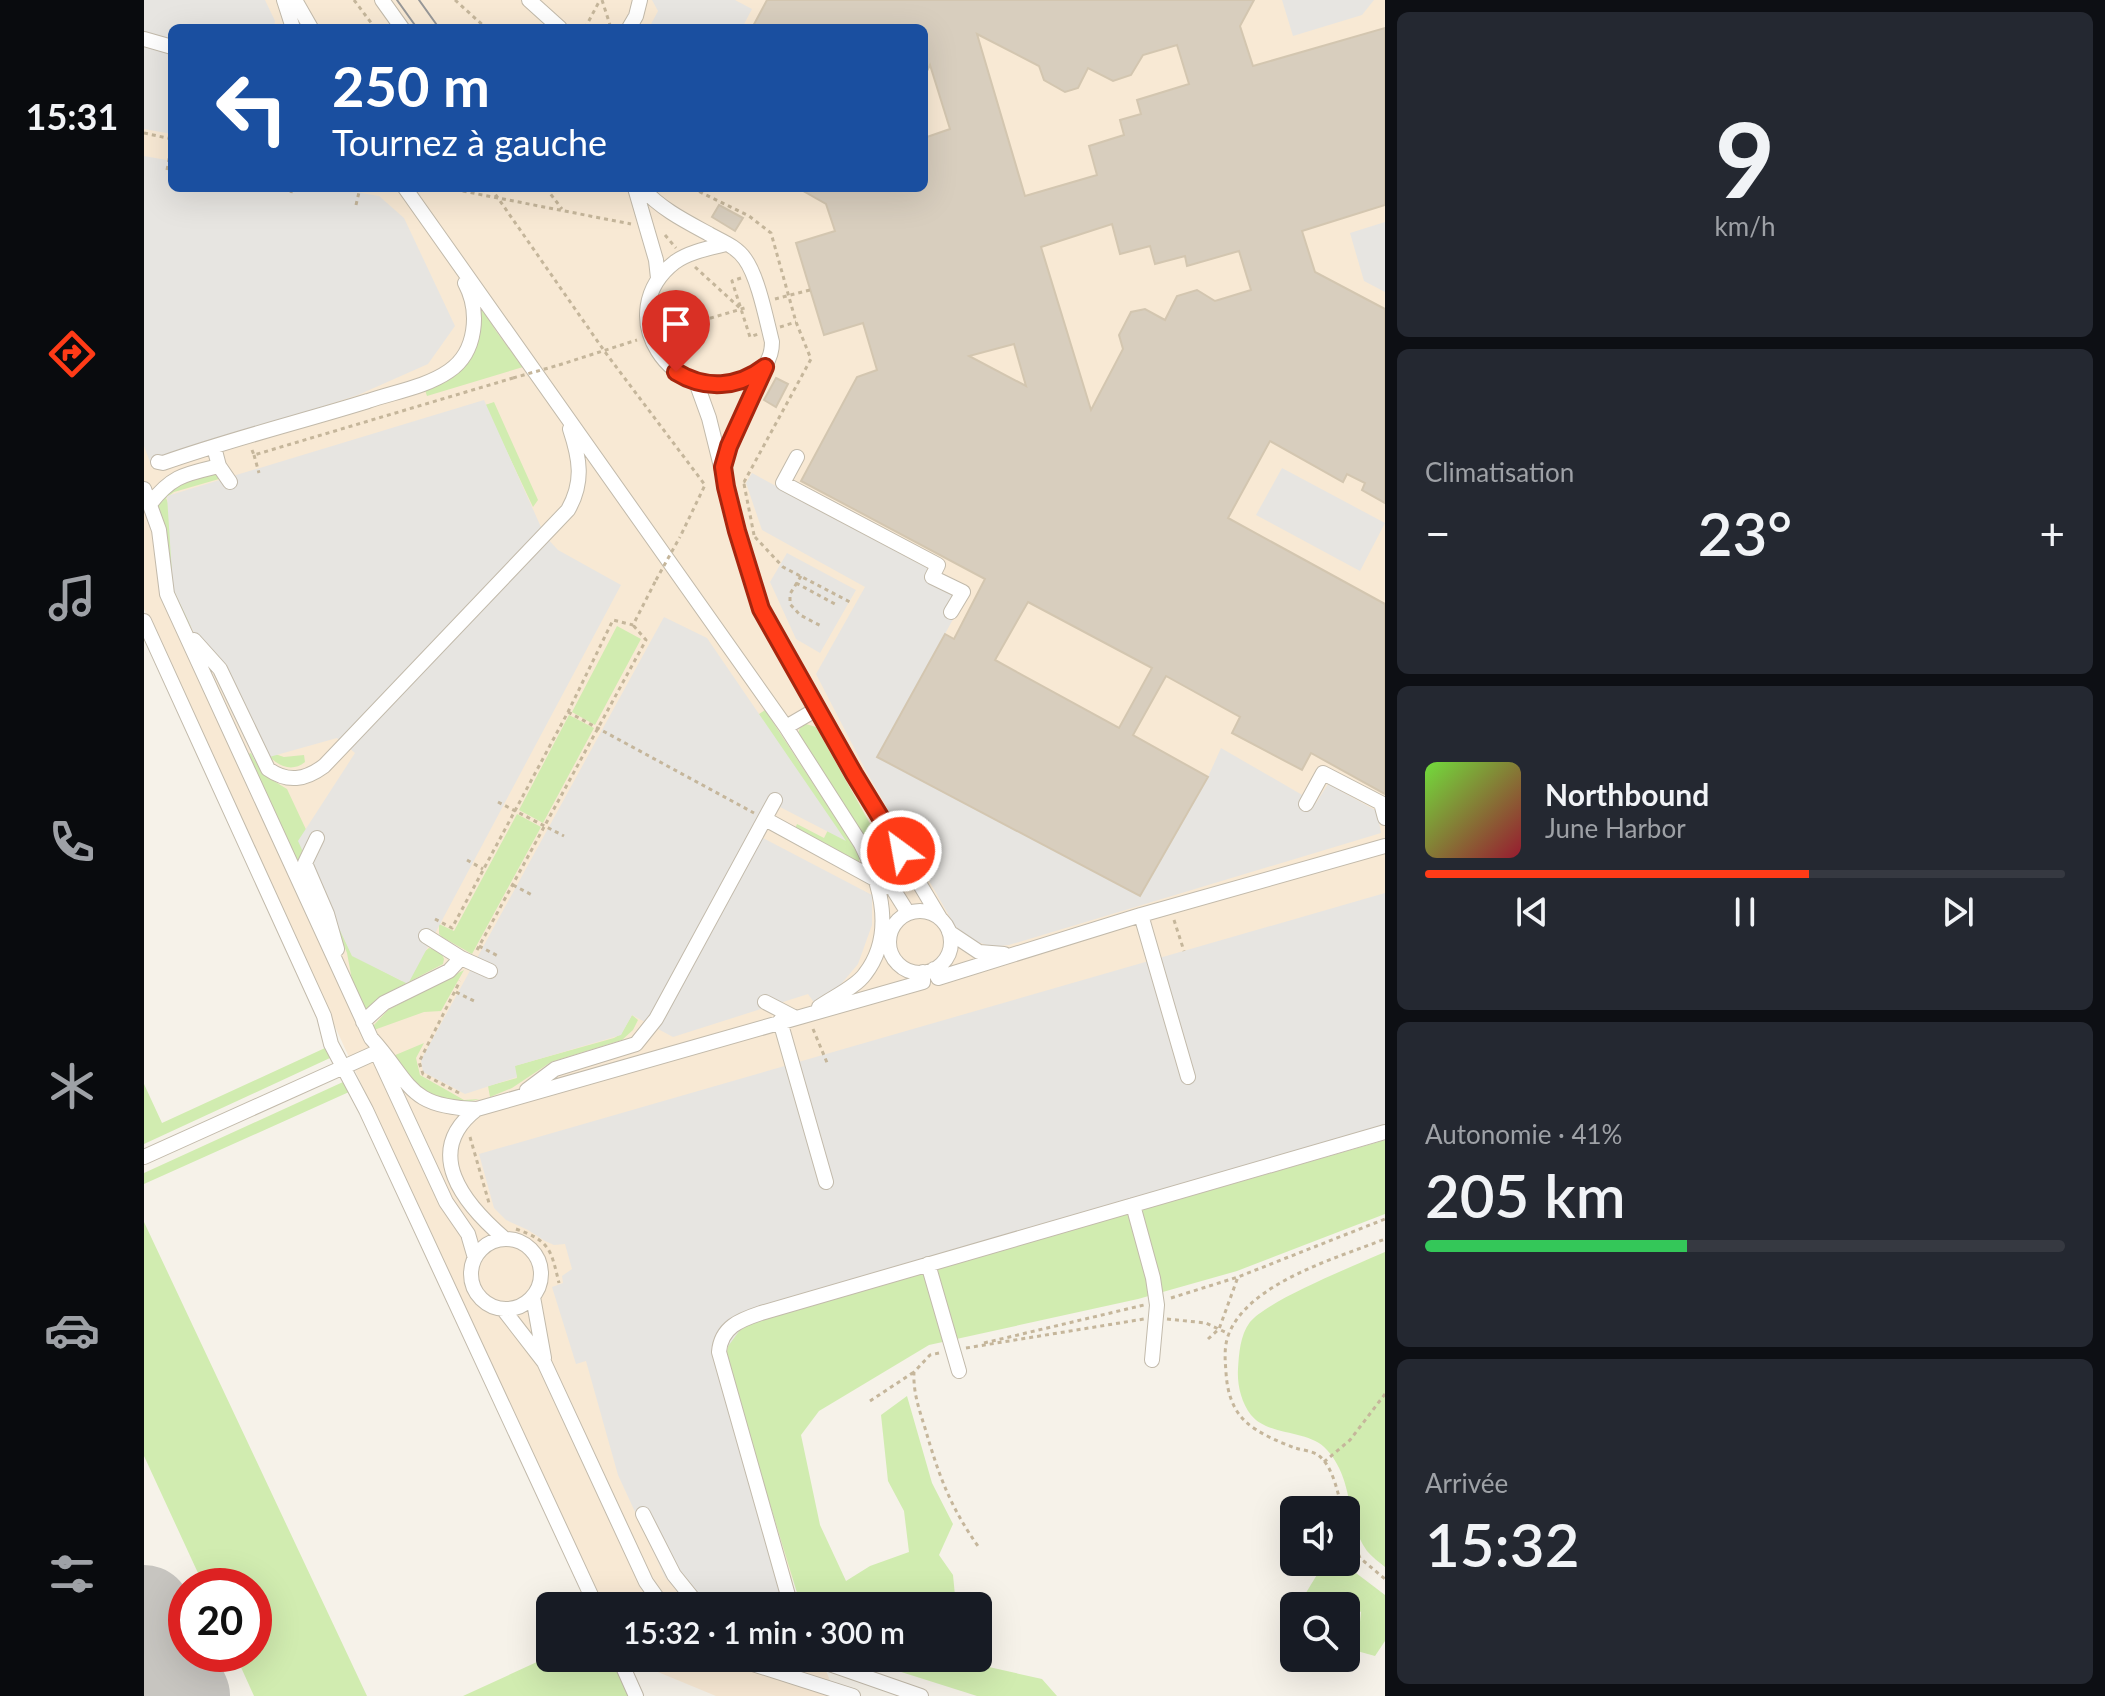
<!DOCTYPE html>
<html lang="fr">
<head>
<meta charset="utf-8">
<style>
  body { margin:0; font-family:Lato,sans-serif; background:#242831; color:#f1f3f6; height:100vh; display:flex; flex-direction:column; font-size:30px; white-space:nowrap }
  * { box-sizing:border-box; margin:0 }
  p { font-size:26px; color:#9ea1a6 }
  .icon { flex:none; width:44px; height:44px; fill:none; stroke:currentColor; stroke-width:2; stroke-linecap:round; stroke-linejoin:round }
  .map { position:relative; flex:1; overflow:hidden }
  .drawer { display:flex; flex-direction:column; gap:12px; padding:12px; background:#0d0f14; width:720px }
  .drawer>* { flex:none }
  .banner { position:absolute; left:24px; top:24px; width:760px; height:168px; border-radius:12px; box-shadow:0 8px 32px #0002; background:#1a4fa0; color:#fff; overflow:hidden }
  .buttons { position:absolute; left:1136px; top:1496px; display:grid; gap:16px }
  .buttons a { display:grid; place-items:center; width:80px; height:80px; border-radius:12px; background:#171b24; box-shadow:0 8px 32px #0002; font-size:40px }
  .speed { position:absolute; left:24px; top:1568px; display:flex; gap:16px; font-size:40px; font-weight:700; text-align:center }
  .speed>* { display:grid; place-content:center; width:104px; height:104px; border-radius:50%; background:#171b24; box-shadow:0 8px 32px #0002; line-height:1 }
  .speed .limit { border:12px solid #d22; background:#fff; color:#111 }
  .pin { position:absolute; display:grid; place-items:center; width:68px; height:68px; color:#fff; margin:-82px -34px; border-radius:50% 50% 50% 0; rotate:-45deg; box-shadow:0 0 8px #0007 }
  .pin .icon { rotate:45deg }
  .me { position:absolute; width:88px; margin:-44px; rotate:328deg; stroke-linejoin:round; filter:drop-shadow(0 0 6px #0008) }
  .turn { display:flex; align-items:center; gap:28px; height:168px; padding:0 32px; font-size:36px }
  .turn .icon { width:104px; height:104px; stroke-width:2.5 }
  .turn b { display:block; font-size:56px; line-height:68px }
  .big { font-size:60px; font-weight:600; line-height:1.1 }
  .drawer .card { flex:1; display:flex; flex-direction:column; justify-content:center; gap:12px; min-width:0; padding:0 28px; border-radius:12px; background:#242831 }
  .drawer .dial { align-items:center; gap:0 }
  .dial b { font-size:104px; line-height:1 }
  .song { display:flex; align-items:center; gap:24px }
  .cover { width:96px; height:96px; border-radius:12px; background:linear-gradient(135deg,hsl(100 70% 55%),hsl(350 70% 35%)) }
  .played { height:8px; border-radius:4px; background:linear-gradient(90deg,#ff3b17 60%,#363941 60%) }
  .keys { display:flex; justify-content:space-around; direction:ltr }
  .heat { display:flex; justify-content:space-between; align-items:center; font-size:44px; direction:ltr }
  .charge { height:12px; border-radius:6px; background:linear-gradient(90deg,#34c759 41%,#363941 0) }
  .trip { position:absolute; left:392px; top:1592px; width:456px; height:80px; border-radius:12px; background:#171b24; box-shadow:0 8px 32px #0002; font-weight:600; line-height:80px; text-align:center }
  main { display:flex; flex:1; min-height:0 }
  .tabs { display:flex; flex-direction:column; width:144px; justify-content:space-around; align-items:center; background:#090b0e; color:#9ea1a6 }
  .tabs .icon { width:56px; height:56px }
  .tabs .active { color:#ff3b17 }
  .tabs b { font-size:36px; color:#f1f3f6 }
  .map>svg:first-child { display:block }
  .commercial { fill:#f8e9d4; fill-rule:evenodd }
  .green { fill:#d1ecb0 }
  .parking { fill:#e7e5e1 }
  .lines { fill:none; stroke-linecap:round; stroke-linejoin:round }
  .runway { stroke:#c7c5c0; stroke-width:96 }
  .building { fill:#d8cebe; stroke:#d3c6b0; stroke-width:2; fill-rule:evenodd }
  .minor-casing { stroke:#c2baab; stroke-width:16 }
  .path { stroke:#c5b69b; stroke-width:3; stroke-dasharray:4 4; stroke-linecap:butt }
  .minor { stroke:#fff; stroke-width:14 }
  .tram { stroke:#989898; stroke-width:2 }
  .path-bridge { stroke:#c5b69b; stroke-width:3; stroke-dasharray:4 4; stroke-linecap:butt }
  .route-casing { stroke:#a6260f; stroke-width:20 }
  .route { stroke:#ff3b17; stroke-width:14 }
</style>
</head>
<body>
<main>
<nav class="tabs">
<b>15:31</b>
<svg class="icon active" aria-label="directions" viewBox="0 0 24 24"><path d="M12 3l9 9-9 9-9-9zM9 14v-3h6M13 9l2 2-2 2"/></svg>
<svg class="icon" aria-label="music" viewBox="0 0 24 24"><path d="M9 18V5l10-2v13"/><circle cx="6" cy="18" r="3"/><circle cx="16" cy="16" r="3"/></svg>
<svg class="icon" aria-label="phone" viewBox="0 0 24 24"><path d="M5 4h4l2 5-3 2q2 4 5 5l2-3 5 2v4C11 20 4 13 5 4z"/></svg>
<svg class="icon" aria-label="climate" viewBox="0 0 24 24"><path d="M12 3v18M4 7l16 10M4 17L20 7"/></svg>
<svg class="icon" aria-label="car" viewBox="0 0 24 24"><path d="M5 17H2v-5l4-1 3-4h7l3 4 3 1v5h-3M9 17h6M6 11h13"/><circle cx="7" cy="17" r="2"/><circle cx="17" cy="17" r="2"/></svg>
<svg class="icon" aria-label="filters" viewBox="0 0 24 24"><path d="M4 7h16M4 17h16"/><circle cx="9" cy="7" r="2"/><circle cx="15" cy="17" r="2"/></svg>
</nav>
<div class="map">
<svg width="1241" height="1696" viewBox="0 0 1241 1696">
  <rect width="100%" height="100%" fill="#f6f2e9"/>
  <!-- commercial -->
  <path class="commercial" d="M 0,0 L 1241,0 L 1241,1140 L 614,1320 L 649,1586 L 657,1606 L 456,1606 L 0,609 ZM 28,28 L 780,28 L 780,188 L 28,188 Z
    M 480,1658 L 677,1658 L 692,1696 L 572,1696 Z"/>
  <!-- green -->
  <path class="green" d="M 331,296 L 352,331 L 379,367 L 283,396 L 281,390 L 303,381 L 317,368 Z
    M 350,402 L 394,500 L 389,507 L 341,405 Z
    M 74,473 L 75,479 L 30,492 L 22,498 L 131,754 L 140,757 L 160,755 L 161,762 C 150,771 138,768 128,759 L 40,615 L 27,585 L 21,526 L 13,503 L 30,486 Z
    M 473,626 L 497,639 L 451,725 L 428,712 Z
    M 621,710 L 708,843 L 715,856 L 715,862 L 651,829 L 653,824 L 680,838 L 685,828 L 612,716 Z
    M 425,715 L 450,728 L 399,823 L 375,810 Z
    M 662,724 L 672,727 L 762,888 L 736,872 L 725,845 L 654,733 L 656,728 Z
    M 107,753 L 120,775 L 143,789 L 166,838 L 157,853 L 156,862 L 179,918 L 104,754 Z
    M 373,814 L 397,827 L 328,954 L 298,937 L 295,934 L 295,924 L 310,931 Z
    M 167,866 L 208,955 L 258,981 L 262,980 L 280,952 L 285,948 L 297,952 L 300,959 L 299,964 L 238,996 L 222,1011 L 208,980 L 203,953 Z
    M 320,970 L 297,1011 L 280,1012 L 230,1030 L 229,1026 L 244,1010 Z
    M 488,1015 L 494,1020 L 489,1030 L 478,1040 L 407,1062 L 368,1088 L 346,1097 L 344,1086 L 373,1078 L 370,1066 L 470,1038 L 477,1034 Z
    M 280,1043 L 272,1058 L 276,1075 L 320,1100 L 336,1099 C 289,1111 275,1088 249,1056 Z
    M 181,1048 L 186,1058 L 0,1144 L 0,1084 L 18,1123 Z
    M 199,1082 L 205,1092 L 0,1184 L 0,1173 Z
    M 1241,1140 L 1241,1214 L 1093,1271 L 994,1299 L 785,1345 L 675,1411 L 657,1435 L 676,1525 L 702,1581 L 726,1566 L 765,1552 L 760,1511 L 744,1481 L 737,1415 L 763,1396 L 788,1483 L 809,1524 L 795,1555 L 809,1575 L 812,1606 L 657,1606 L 583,1363 C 581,1337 593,1331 614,1320 Z
    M 0,1222 L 223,1696 L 110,1696 L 91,1654 L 110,1654 L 110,1586 L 60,1586 L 0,1456 Z
    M 1241,1252 L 1241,1567 C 1235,1562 1228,1557 1223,1551 C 1201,1521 1211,1481 1183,1450 C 1165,1429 1125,1437 1107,1415 C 1097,1402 1093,1384 1094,1369 C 1095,1354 1096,1335 1106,1322 C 1124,1300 1212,1265 1241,1252 Z
    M 1174,1573 L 1212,1573 L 1241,1595 L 1241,1641 L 1231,1656 L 1213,1651 L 1217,1612 L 1190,1595 L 1180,1606 L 1154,1606 Z
    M 406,1656 L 472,1658 L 489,1696 L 319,1696 Z
    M 713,1658 L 817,1658 L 818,1661 L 898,1679 L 913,1696 L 833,1696 Z"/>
  <!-- parking -->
  <path class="parking" d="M 0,0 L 121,0 L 131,21 L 130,28 L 28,28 L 28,134 L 0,129 Z
    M 508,0 L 591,0 L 608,9 L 598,28 L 505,28 L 514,11 Z
    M 1138,0 L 1230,0 L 1218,15 L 1149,36 Z
    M 0,156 L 28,161 L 28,188 L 188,188 L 235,196 L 260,218 L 311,326 L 284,364 L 214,395 L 6,462 L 0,446 Z
    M 1241,222 L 1241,292 L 1220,281 L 1206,233 Z
    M 340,400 L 401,536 L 414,550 L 477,585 L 264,984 L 208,956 L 154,841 L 211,753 L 193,738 L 111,761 L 29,589 L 23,496 Z
    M 1138,468 L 1241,523 L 1216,571 L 1112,515 Z
    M 608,473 L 785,569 L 781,578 L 820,599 L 734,757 L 996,896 L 1064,777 L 1077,748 L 1172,803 L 1184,784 L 1233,811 L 1237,833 L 865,945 L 848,947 L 825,939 L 811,926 L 722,771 L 672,674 L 721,587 L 618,530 L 602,483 Z
    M 643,553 L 712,590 L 676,653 L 652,639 L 626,582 Z
    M 520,617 L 563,638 L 702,841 L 634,806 L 617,837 L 728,895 L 728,925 L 714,964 L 693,989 L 671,1004 L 664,994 L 529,1037 L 488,1015 L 477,1035 L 371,1066 L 373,1077 L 321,1094 L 279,1072 L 277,1060 Z
    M 1241,893 L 1241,1140 L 614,1320 L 596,1330 L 582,1349 L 583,1363 L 649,1586 L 635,1590 L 640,1606 L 546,1606 L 521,1577 L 474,1475 L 442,1361 L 432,1364 L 408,1287 L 419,1283 L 418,1276 L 428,1269 L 421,1244 L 410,1245 L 401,1241 L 384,1230 L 362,1220 L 350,1208 L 335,1154 Z"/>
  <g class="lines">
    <!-- runway -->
    <path class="runway" d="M 0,1613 L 38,1696"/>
  </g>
  <!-- building -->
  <path class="building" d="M 623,0 L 1110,0 L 1096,26 L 1109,66 L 1241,28 L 1241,205 L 1158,231 L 1171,272 L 1241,309 L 1241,503 L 1218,490 L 1221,483 L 1203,474 L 1199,482 L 1126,441 L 1084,518 L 1241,604 L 1241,794 L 1167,753 L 1158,770 L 1088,733 L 1096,717 L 1022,676 L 989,735 L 1064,777 L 996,896 L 733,757 L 801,634 L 810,639 L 841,579 L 657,481 L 713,377 L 733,370 L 719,323 L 680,335 L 652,243 L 691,231 L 682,204 L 654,188 L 780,188 L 780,138 L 806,129 L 786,65 L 780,77 L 780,28 L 608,28 ZM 833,34 L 895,66 L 900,80 L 921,92 L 934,88 L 944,68 L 969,81 L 987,75 L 999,55 L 1033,45 L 1045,84 L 993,100 L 997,114 L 976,120 L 980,135 L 945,146 L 953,175 L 881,196 ZM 968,224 L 976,254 L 1006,246 L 1011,264 L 1041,256 L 1043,266 L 1095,251 L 1107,290 L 1071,301 L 1053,290 L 1033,296 L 1021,320 L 1001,309 L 987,312 L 975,335 L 979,349 L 947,410 L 897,247 ZM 870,344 L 882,386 L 825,356 ZM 884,602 L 1008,668 L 975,728 L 851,660 Z
    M 575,205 L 599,218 L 591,231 L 568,217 Z
    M 632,378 L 644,384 L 632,407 L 620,400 Z"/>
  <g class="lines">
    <defs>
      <path id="minor" d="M 140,0 L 149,28
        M 151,0 L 167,28
        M 238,0 L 258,28
        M 385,0 L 416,28
        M 485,28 L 492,16 L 496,0
        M 0,39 L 28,47
        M 261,188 L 642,727 L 717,844 C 737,884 751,935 721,974 C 712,987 689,997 675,1007
        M 491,188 L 512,260 L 514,278
        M 498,188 C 517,209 541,221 565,234 C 577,241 592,246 601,259 C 614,277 622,318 628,342 C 628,359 619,372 603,379 C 527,409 465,313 531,262 C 545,252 566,248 582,244
        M 552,382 L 565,418 L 593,531 L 617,609 L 710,774 L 796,918
        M 653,457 L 639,483 L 794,565 L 788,577 L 819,592 L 807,612
        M 14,462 L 19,463 C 87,439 156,422 224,401 C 250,392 282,387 305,371 C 333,352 336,311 321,283
        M 75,466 L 86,482
        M 579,466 L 585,446 L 621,368
        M 0,489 L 15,530 L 23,594 L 227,1038 C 268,1083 262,1107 333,1109 L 779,982 L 779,972
        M 6,504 C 28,475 42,474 75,466 L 70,447
        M 0,621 L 180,1016 L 187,1044 L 222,1110 L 452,1606
        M 50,640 L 76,669 L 124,769 C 144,783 161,780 180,766 L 424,510 C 440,482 436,459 426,429
        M 642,727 L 673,709
        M 1162,804 L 1179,773 L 1237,803 L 1241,818
        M 621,819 L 749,889 L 764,913
        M 173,838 L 161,863 L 183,914 L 193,949
        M745 942a31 31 0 1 1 62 0a31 31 0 1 1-62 0Z
        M 997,915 L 1044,1077
        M 805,932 L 835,952 L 860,954
        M 317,958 L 346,971
        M 790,969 L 794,978 L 997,915 L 1241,846
        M 621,1002 L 650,1017
        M 636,1021 L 682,1182
        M 219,1022 L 240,1003 L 305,971 L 317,958 L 282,936
        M 233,1053 L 302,1202 L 324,1234 L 331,1258
        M 383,1090 L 411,1069 L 492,1044 L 512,1019 L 631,800
        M 333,1109 C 277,1152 320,1204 361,1239
        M 0,1157 L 233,1052
        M 989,1205 L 1009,1278 L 1013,1305 L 1008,1360
        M327 1274a35 35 0 1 1 70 0a35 35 0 1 1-70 0Z
        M 784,1264 L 815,1371
        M 389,1297 L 400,1358
        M 359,1309 L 400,1362 L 502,1582 L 519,1606
        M 499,1514 L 530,1575 L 555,1606
        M 647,1606 L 575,1352 C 577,1327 596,1320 617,1313 L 1241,1132
        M 475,1658 L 492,1696
        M 590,1658 L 709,1696
        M 668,1658 L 777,1696"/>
    </defs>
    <!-- minor casing -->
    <use href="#minor" class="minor-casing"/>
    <!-- path -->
    <path class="path" d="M 210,0 L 231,28
      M 311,0 L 342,28
      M 458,0 L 467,28
      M 441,28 L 456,0
      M 0,133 L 28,139
      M 23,170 L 28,144
      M 303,188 L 487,224
      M 347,188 L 461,352 L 561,485 L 536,537
      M 402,188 L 418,209
      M 548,188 L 605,216 L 627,233 L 652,322 L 667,359 L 600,482 L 596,481
      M 147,193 L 148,188
      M 212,205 L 216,188
      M 521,235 L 532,248
      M 551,267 L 597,309
      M 597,278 L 588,281 L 606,337 L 614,334
      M 631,299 L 666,290
      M 636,327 L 652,322
      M 520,332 L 604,307
      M 415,365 L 493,340
      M 108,450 L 110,455 L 369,378
      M 110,455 L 115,473
      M 600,484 L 610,535
      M 611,537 L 639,567 L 706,602
      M 657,576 L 646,594 L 646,604 L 656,615 L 679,627
      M 652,583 L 691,604
      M 424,712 L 610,813
      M 354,802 L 420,836
      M 323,860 L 339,869
      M 369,885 L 388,895
      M 291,919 L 308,928 L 424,712 L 469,620 L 489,625 L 512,580
      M 1030,920 L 1040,951
      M 335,946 L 354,956
      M 333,950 L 502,640 L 489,625
      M 312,992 L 330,1001
      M 669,1029 L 684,1065
      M 315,1093 L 279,1074 L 275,1062 L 316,981
      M 326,1137 L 345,1203
      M 372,1229 C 407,1241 407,1251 415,1283
      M 1027,1298 L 1094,1277 L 1241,1219
      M 1023,1319 L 1062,1323 L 1085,1334
      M 1064,1339 L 1075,1329 L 1094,1277
      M 840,1343 L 1000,1305
      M 822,1348 L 1000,1319
      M 795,1353 L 786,1355 L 770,1372 C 769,1392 775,1409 781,1428 C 795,1476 806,1507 836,1549
      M 726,1401 L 770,1372
      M 1180,1462 L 1206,1440 L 1241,1394
      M 1198,1510 C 1194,1493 1189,1466 1174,1455 C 1168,1451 1158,1450 1151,1448 C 1135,1442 1114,1433 1102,1422 C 1088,1409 1083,1391 1082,1372 C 1081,1360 1080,1348 1084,1336 C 1103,1283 1193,1258 1241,1239
      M 1202,1525 L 1216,1558 L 1241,1579"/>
    <!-- minor -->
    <use href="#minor" class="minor"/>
    <!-- tram -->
    <path class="tram" d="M 253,0 L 273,28
      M 275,0 L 295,28"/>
    <!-- path-bridge -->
    <path class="path-bridge" d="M 369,378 L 415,365
      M 512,580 L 536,537"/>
  </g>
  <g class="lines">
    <defs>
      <path id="route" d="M 532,372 C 561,390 594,388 621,367 L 585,446 L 579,467 L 582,487 L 593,531 L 617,609 L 710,774 L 757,851"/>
    </defs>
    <!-- route casing -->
    <use href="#route" class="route-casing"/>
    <!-- route -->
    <use href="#route" class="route"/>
  </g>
</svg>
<div class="buttons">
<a><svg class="icon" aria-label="sound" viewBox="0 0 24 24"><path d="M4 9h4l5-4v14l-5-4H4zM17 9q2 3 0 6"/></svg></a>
<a><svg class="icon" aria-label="search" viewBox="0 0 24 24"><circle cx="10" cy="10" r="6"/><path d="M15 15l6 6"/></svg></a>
</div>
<div class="speed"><div class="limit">20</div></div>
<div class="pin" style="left:532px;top:372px;background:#d93025"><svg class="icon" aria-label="arrive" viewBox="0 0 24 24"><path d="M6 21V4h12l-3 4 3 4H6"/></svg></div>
<svg class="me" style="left:757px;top:851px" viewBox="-20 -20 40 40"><circle r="17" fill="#ff3b17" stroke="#fff" stroke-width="3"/><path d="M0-11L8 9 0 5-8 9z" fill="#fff"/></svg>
<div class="trip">15:32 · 1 min · 300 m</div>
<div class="banner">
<div class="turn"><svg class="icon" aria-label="left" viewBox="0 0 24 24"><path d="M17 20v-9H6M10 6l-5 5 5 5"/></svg><div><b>250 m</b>Tournez à gauche</div></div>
</div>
</div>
<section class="drawer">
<div class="card dial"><b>9</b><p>km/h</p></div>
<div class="card"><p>Climatisation</p>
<div class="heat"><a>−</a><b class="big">23°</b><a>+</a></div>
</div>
<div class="card">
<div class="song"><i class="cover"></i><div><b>Northbound</b><p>June Harbor</p></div></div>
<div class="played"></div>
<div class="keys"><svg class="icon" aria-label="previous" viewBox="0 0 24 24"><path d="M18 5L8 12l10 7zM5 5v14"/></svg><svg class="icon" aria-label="pause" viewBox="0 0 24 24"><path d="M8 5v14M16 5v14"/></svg><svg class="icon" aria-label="next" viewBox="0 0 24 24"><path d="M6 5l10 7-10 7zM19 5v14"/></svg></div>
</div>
<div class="card"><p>Autonomie · 41%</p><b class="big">205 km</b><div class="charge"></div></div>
<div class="card"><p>Arrivée</p><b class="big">15:32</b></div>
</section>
</main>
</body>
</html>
